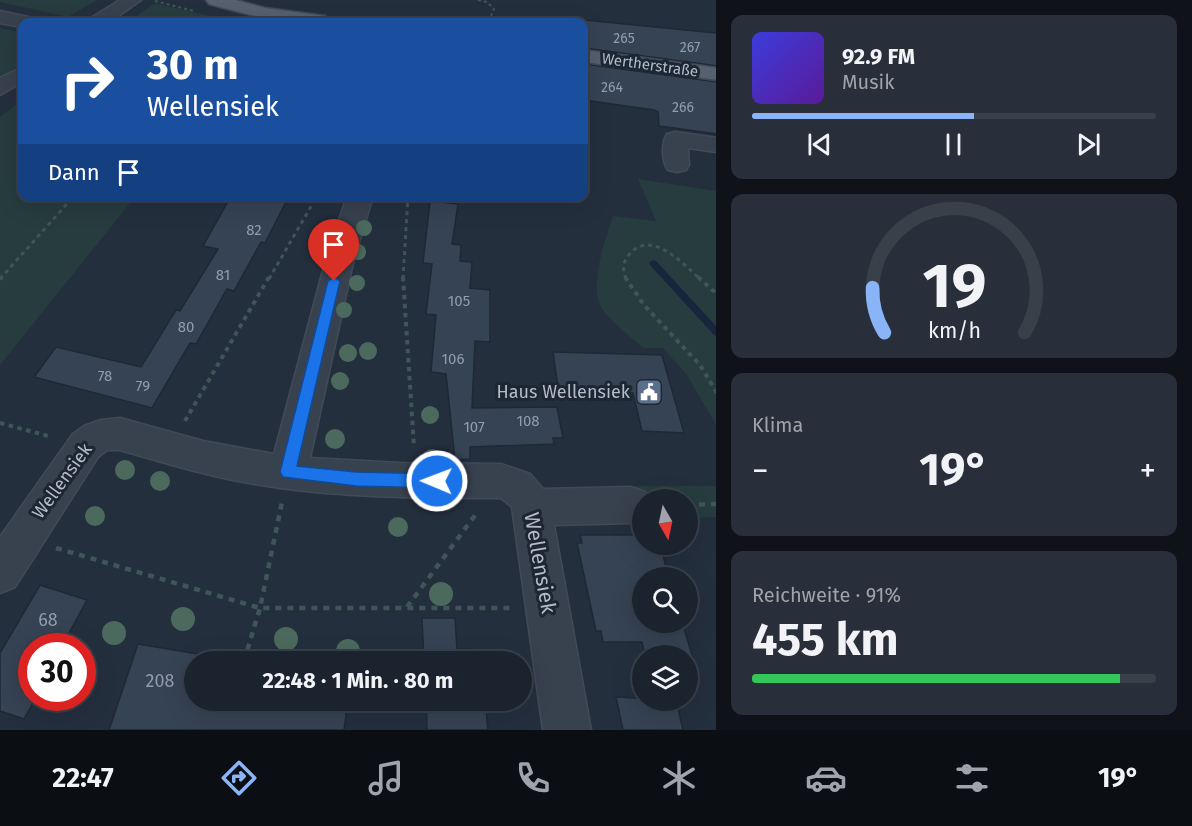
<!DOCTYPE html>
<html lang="de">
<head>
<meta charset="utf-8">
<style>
  body { margin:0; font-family:"Fira Sans",sans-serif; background:#282f3a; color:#f1f3f6; height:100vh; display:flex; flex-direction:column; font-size:22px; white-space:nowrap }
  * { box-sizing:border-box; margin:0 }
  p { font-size:20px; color:#a0a4aa }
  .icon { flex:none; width:33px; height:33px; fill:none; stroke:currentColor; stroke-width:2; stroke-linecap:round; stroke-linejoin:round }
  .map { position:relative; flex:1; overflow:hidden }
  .details { display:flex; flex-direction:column; gap:15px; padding:15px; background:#0f1319; width:476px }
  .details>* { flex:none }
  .hud { position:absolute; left:18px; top:18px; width:570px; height:183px; border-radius:12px; box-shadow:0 6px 24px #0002,0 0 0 2px #39404a; background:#1a4fa0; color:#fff; overflow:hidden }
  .needle { width:39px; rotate:171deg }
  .controls { position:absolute; left:632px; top:489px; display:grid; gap:12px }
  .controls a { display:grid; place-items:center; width:66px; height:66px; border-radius:50%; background:#1b232e; box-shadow:0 6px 24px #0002,0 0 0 2px #39404a; font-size:30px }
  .speed { position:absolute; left:18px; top:633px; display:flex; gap:12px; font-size:30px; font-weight:700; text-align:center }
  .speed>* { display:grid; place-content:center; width:78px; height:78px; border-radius:50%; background:#1b232e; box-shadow:0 6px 24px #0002,0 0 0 2px #39404a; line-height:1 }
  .speed .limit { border:9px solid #d22; background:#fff; color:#111 }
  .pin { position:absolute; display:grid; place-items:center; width:51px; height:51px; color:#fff; margin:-62px -26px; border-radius:50% 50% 50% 0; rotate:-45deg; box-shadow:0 0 6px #0007 }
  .pin .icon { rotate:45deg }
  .me { position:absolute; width:66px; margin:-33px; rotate:271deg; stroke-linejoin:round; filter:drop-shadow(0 0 4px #0008) }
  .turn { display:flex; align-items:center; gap:21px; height:126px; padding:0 30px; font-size:27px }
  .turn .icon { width:78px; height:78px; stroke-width:2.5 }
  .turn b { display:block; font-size:42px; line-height:51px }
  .then { display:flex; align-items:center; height:57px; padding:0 30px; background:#0003; gap:12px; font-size:22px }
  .big { font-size:45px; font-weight:700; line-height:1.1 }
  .details .card { flex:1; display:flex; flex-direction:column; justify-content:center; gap:9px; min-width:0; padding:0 21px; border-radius:12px; background:#282f3a }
  .details .dial { align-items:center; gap:0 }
  .dial svg { height:156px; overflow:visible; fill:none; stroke:#39404a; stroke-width:7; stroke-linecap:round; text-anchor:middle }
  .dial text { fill:#f1f3f6; stroke:none }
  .song { display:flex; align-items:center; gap:18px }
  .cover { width:72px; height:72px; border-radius:9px; background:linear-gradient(135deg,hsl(240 70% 55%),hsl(270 70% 35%)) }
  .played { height:6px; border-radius:3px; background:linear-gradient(90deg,#8ab4f8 55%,#39404a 55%) }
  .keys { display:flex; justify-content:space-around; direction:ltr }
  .heat { display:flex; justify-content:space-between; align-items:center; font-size:33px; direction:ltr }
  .charge { height:9px; border-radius:4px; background:linear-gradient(90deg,#34c759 91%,#39404a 0) }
  .trip { position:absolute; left:184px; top:651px; width:348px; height:60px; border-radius:30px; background:#1b232e; box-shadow:0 6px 24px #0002,0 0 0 2px #39404a; font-weight:700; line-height:60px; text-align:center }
  .tab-bar { display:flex; height:96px; justify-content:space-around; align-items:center; background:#0b0e12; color:#a0a4aa }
  .tab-bar .icon { width:42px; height:42px }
  .tab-bar .current { color:#8ab4f8 }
  .tab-bar b { font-size:27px; color:#f1f3f6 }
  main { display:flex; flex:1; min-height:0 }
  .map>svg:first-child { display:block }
  .green { fill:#263c3f }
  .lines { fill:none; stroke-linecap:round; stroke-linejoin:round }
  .stream { fill:#17263c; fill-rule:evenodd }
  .building { fill:#364354; stroke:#1f2835; stroke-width:1.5 }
  .minor-casing { stroke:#414a57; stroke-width:3 }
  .major-casing { stroke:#414a57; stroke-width:3 }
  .path-far3 { stroke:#3f5557; stroke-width:2; stroke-dasharray:3 3; stroke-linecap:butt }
  .path-far2 { stroke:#3f5557; stroke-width:3; stroke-dasharray:4 4; stroke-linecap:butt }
  .path-far1 { stroke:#3f5557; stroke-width:4; stroke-dasharray:4.5 4.5; stroke-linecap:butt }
  .path { stroke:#3f5557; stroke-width:4.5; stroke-dasharray:6 6; stroke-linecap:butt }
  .minor { fill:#38414e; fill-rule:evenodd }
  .major { fill:#56606e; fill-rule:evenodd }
  .tree { fill:#4b6a5d }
  .route { fill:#1a73e8; stroke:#114b97; stroke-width:1.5 }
  .labels { text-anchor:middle; stroke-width:6; stroke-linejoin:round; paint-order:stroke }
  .far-number-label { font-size:14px; fill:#929caa }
  .far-street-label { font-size:15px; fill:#b4bcc9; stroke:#1d2633 }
  .number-label { font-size:15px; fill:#929caa }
  .poi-label { font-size:18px; fill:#b4bcc9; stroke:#1d2633; text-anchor:end }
  .street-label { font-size:18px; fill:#b4bcc9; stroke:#1d2633 }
  .near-number-label { font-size:18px; fill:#929caa }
  .near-street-label { font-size:21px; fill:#b4bcc9; stroke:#1d2633 }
</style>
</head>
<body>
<main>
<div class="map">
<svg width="717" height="730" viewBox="0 0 717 730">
  <rect width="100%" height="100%" fill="#242f3e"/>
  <!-- green -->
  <path class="green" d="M 0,0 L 97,0 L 68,17 L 0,2 Z
    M 155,3 L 235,22 L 128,22 Z
    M 0,28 L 22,33 L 22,63 L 0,78 Z
    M 22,100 L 22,196 L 135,197 L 0,365 L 0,117 Z
    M 638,179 L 716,191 L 716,425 L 687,375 L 663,348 L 643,348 C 631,337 616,326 605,313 C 586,291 605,241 613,216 L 656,221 Z
    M 625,486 L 716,486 L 716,517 L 687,518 L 687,500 L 642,500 L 633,518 Z"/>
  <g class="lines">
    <!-- stream -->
    <path class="stream" d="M 653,260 L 656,261 L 717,327 L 717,336 L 714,335 L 650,265 L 649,263 Z"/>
  </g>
  <!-- building -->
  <path class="building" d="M 584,20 L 717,33 L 717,66 L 584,48 Z
    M 584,64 L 717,82 L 717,134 L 659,126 L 658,112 L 654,110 L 584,100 Z
    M 231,196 L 289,196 L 265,243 L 261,242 L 234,291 L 227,289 L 196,344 L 190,343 L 152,408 L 34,377 L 56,347 L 141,367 L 176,310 L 180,311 L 218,249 L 203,246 Z
    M 430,201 L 458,204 L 452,244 L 461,245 L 460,261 L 472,262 L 470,288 L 490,290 L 490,342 L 475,341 L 472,408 L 557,407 L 563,438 L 553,438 L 554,444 L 470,447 L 470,459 L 455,460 L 446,374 L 431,372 L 436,315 L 426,314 L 432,264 L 423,263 Z
    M 553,352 L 662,355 L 684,433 L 642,431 L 633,393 L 558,387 Z
    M 580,535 L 642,535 L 642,544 L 660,544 L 669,578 L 642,578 L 642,622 L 682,622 L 697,671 L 687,670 L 687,656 L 645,656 L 642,642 L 603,642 L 601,631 L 596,631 L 577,543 L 582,543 Z
    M 40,585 L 87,600 L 62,646 L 32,646 L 32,705 L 24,719 L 0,711 L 0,653 Z
    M 422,618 L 455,618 L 457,649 L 480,650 L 481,662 L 424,662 Z
    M 138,644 L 246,662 L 195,662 L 195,700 L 348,700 L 344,730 L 109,730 Z
    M 616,697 L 676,700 L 683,730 L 623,730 Z
    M 426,700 L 485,700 L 488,730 L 427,730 Z"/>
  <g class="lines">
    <defs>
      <path id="minor" d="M 120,0 L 141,0 L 110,22 L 89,22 L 91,18 Z
        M 0,11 L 33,18 L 35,22 L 22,22 L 22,27 L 0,23 Z
        M 22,67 L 22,82 L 0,95 L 0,78 Z
        M 675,132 L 717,138 L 717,152 L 688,148 L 689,165 L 686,170 L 677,172 L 668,170 C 662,162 661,143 667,134 Z
        M 347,196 L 373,196 L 353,263 L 310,458 L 399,463 L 501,464 L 530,474 L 543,489 L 631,487 L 645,492 L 648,500 L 642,500 L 642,519 L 631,523 L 554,525 L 591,730 L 543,730 L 512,507 L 501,498 C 423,498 345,498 267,486 C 217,479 168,464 120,450 L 107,450 L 98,457 L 15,587 L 0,593 L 0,537 L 72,435 L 84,426 L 101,420 L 120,418 L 203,441 L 274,454 L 325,263 Z"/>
      <path id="major" d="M 206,0 L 236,0 L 265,8 L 325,16 L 334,22 C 291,27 250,15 209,4 Z
        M 584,50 L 717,68 L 717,80 L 584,62 Z"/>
    </defs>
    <!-- minor casing -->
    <use href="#minor" class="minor-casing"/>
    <!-- major casing -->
    <use href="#major" class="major-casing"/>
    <!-- path-far3 -->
    <path class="path-far3" d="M 478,0 L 487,2 L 494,9 L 491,16 L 479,20
      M 155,1 L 194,11"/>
    <!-- path-far2 -->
    <path class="path-far2" d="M 0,279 L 74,196
      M 269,279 L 317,196
      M 403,279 L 408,196
      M 626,279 C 623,270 622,264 628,256 C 650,227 682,263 700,279"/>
    <!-- path-far1 -->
    <path class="path-far1" d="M 403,277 L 414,447
      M 625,277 L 644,305 L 700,365 L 717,393
      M 698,277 L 717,294
      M 0,279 L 2,277
      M 185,421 L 269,277
      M 0,423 L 52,437"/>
    <!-- path -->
    <path class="path" d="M 687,505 L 717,504
      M 56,548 L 260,608 L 511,608
      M 407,607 L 476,514
      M 244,661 L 260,608 L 282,502"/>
    <!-- minor -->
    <use href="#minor" class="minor"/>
    <!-- major -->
    <use href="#major" class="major"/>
  </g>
  <!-- trees -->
  <g class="tree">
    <circle cx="364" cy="228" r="8"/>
    <circle cx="358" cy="252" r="8"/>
    <circle cx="357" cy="283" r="8"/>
    <circle cx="344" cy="310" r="8"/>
    <circle cx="368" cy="351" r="9"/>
    <circle cx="348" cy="353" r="9"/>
    <circle cx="340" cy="381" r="9"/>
    <circle cx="430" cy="415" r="9"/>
    <circle cx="335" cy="439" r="10"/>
    <circle cx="432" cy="459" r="10"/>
    <circle cx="125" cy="470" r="10"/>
    <circle cx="160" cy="481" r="10"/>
    <circle cx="95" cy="516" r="10"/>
    <circle cx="398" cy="527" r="10"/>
    <circle cx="441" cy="594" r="12"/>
    <circle cx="183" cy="619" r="12"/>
    <circle cx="114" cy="633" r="12"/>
    <circle cx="286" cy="639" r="12"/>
    <circle cx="348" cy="651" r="12"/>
  </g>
  <!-- route -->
  <path class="route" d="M 334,277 L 340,281 L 297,466 L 356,472 L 437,474 L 442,476 L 445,481 L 442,486 L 437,488 L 356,486 L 283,477 L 280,472 L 328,281 Z"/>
  <!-- icons -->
  <defs>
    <symbol id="civic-square" viewBox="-11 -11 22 22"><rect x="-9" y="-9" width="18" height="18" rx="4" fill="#5c6f8a" stroke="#1d2633"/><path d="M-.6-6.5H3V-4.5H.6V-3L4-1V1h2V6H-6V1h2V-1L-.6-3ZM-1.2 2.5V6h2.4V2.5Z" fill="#fff"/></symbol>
  </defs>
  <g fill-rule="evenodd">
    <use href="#civic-square" x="634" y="377" width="30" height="30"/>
  </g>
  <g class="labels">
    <!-- far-number labels -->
    <g class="far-number-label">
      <text x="624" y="43">265</text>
      <text x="690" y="52">267</text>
      <text x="612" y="92">264</text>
      <text x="683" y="112">266</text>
    </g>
    <!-- far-street labels -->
    <g class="far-street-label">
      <text transform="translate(650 65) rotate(8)" y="5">Wertherstraße</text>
    </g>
    <!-- number labels -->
    <g class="number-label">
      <text x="254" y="235">82</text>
      <text x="223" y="280">81</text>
      <text x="459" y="306">105</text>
      <text x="186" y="332">80</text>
      <text x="453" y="364">106</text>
      <text x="105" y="381">78</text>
      <text x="143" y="391">79</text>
      <text x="528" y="426">108</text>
      <text x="474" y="432">107</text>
    </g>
    <!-- poi labels -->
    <g class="poi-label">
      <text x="630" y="398">Haus Wellensiek</text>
    </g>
    <!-- street labels -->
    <g class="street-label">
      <text transform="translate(62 481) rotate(-54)" y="6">Wellensiek</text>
    </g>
    <!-- near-number labels -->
    <g class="near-number-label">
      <text x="48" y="626">68</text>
      <text x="160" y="687">208</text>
    </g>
    <!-- near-street labels -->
    <g class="near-street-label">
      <text transform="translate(540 563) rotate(80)" y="7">Wellensiek</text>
    </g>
  </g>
</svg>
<div class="controls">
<a><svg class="needle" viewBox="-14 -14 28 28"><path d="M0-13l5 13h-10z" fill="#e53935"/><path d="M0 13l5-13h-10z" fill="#a0a4aa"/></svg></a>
<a><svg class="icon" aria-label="search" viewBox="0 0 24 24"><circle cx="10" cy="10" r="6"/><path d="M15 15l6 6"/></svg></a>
<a><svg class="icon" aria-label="layers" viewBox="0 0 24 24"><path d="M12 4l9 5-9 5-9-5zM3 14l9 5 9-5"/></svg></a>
</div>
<div class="speed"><div class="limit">30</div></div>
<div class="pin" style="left:334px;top:281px;background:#d93025"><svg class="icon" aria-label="arrive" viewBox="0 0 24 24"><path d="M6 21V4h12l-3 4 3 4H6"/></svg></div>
<svg class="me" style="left:437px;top:481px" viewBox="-20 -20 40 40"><circle r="17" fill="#1a73e8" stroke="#fff" stroke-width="3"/><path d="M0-11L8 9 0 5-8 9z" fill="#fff"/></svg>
<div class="trip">22:48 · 1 Min. · 80 m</div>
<div class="hud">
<div class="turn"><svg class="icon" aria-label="right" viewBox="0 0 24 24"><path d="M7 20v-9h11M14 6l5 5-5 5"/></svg><div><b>30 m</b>Wellensiek</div></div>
<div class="then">Dann<svg class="icon" aria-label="arrive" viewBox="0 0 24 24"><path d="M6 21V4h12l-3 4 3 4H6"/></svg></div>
</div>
</div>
<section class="details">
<div class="card">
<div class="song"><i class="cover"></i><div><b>92.9 FM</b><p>Musik</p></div></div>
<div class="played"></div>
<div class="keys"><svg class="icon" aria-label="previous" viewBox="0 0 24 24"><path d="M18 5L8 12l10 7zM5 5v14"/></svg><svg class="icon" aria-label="pause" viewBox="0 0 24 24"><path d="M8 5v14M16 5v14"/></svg><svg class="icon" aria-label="next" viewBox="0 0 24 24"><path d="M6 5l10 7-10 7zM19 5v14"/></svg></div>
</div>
<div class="card dial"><svg viewBox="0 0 100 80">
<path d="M14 69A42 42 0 1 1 86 69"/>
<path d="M14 69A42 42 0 0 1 8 46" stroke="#8ab4f8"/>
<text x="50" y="56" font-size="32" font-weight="700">19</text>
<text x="50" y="72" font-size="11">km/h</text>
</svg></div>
<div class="card"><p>Klima</p>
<div class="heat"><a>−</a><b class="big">19°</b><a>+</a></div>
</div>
<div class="card"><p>Reichweite · 91%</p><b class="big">455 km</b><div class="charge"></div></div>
</section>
</main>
<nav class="tab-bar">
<b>22:47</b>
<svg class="icon current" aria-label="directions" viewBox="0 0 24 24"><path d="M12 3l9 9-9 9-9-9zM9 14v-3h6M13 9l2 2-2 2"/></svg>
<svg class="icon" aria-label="music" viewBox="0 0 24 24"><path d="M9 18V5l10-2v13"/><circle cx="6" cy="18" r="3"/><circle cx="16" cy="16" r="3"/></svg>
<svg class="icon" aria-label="phone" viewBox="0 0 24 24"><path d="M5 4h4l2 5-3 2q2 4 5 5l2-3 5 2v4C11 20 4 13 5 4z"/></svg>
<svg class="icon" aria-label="climate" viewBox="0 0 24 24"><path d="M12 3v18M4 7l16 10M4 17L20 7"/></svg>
<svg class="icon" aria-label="car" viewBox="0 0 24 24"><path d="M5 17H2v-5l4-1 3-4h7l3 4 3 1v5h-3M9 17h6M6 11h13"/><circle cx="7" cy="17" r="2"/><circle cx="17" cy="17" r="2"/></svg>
<svg class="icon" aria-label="filters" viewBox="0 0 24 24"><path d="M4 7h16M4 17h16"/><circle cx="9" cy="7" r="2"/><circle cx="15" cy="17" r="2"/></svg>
<b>19°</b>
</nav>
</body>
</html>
